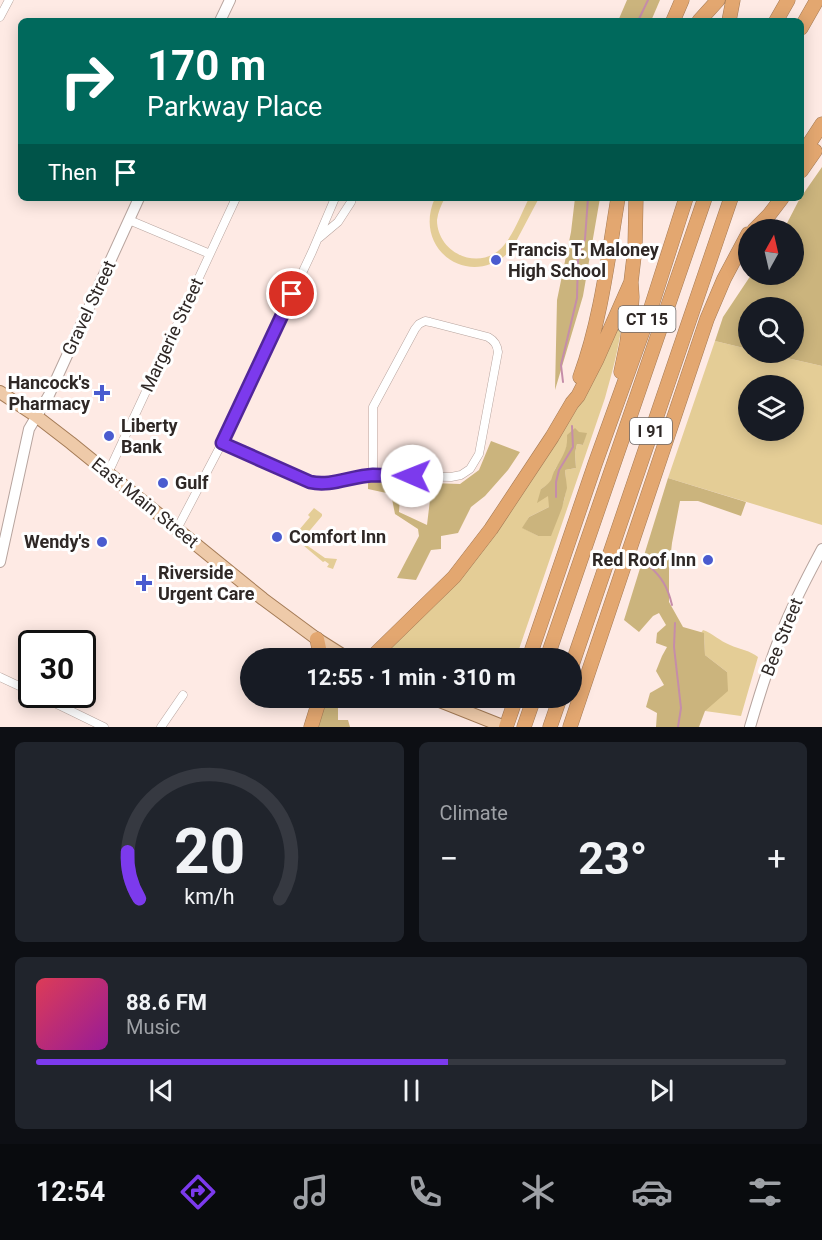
<!DOCTYPE html>
<html lang="en">
<head>
<meta charset="utf-8">
<style>
  body { margin:0; font-family:Roboto,sans-serif; background:#20242c; color:#f1f3f6; height:100vh; display:flex; flex-direction:column; font-size:22px; white-space:nowrap }
  * { box-sizing:border-box; margin:0 }
  p { font-size:20px; color:#9ea1a6 }
  .icon { flex:none; width:33px; height:33px; fill:none; stroke:currentColor; stroke-width:2; stroke-linecap:round; stroke-linejoin:round }
  .map { position:relative; height:727px; overflow:hidden }
  .details { display:flex; flex-direction:column; gap:15px; padding:15px; background:#0d0f14; flex:1 }
  .details>* { flex:none }
  .top-card { position:absolute; left:18px; top:18px; width:786px; height:183px; border-radius:9px; box-shadow:0 3px 15px #0003; background:#00695c; color:#fff; overflow:hidden }
  .needle { width:39px; rotate:8deg }
  .buttons { position:absolute; left:738px; top:219px; display:grid; gap:12px }
  .buttons a { display:grid; place-items:center; width:66px; height:66px; border-radius:50%; background:#171b24; box-shadow:0 3px 15px #0003; font-size:30px }
  .speed { position:absolute; left:18px; top:630px; display:flex; gap:12px; font-size:30px; font-weight:700; text-align:center }
  .speed>* { display:grid; place-content:center; width:78px; height:78px; border-radius:50%; background:#171b24; box-shadow:0 3px 15px #0003; line-height:1 }
  .speed .limit { border:3px solid #111; border-radius:9px; background:#fff; color:#111 }
  .pin { position:absolute; display:grid; place-items:center; width:51px; height:51px; color:#fff; margin:-26px; border:3px solid #fff; border-radius:50%; box-shadow:0 2px 6px #0007 }
  .me { position:absolute; width:66px; margin:-33px; rotate:271deg; stroke-linejoin:round; filter:drop-shadow(0 0 4px #0008) }
  .turn { display:flex; align-items:center; gap:21px; height:126px; padding:0 30px; font-size:27px }
  .turn .icon { width:78px; height:78px; stroke-width:2.5 }
  .turn b { display:block; font-size:42px; line-height:51px }
  .then { display:flex; align-items:center; height:57px; padding:0 30px; background:#0003; gap:12px; font-size:22px }
  .big { font-size:45px; font-weight:700; line-height:1.1 }
  .details .widget { flex:1; display:flex; flex-direction:column; justify-content:center; gap:9px; min-width:0; padding:0 21px; border-radius:9px; background:#20242c }
  .details .dial { align-items:center; gap:0 }
  .dial svg { height:156px; overflow:visible; fill:none; stroke:#363941; stroke-width:7; stroke-linecap:round; text-anchor:middle }
  .dial text { fill:#f1f3f6; stroke:none }
  .song { display:flex; align-items:center; gap:18px }
  .cover { width:72px; height:72px; border-radius:9px; background:linear-gradient(135deg,hsl(350 70% 55%),hsl(300 70% 35%)) }
  .played { height:6px; border-radius:3px; background:linear-gradient(90deg,#7c3aed 55%,#363941 55%) }
  .keys { display:flex; justify-content:space-around; direction:ltr }
  .heat { display:flex; justify-content:space-between; align-items:center; font-size:33px; direction:ltr }
  .details .tiles { flex:1; display:grid; gap:15px; grid-template-columns:1fr 1fr }
  .widget:last-child { grid-column:span 2 }
  .trip { position:absolute; left:240px; top:648px; width:342px; height:60px; border-radius:30px; background:#171b24; box-shadow:0 3px 15px #0003; font-weight:700; line-height:60px; text-align:center }
  .dock { display:flex; height:96px; justify-content:space-around; align-items:center; background:#090b0e; color:#9ea1a6 }
  .dock .icon { width:42px; height:42px }
  .dock .selected { color:#7c3aed }
  .dock b { font-size:27px; color:#f1f3f6 }
  .map>svg:first-child { display:block }
  .green { fill:#e4cd96; fill-rule:evenodd }
  .forest { fill:#cbb47d }
  .lines { fill:none; stroke-linecap:round; stroke-linejoin:round }
  .stream { stroke:#c58da9; stroke-width:2 }
  .street-casing { stroke:#b7a49e; stroke-width:9 }
  .secondary-casing { stroke:#b7a49e; stroke-width:12 }
  .primary-casing { stroke:#a47b56; stroke-width:14 }
  .highway-casing { stroke:#a47b56; stroke-width:15 }
  .street { stroke:#fff; stroke-width:8 }
  .secondary { stroke:#fff; stroke-width:10 }
  .primary { stroke:#eecaa9; stroke-width:12 }
  .highway { stroke:#e3a770; stroke-width:14 }
  .route-casing { stroke:#51269a; stroke-width:15 }
  .route { stroke:#7c3aed; stroke-width:10 }
  .poi-dot { fill:#4a5bcf; stroke:#fff; stroke-width:2 }
  .labels { text-anchor:middle; stroke-width:6; stroke-linejoin:round; paint-order:stroke }
  .shield { fill:#fff; stroke:#6d6867; stroke-width:1.5 }
  .shield-label { font-size:16px; font-weight:bold; fill:#2f2826 }
  .poi-label { font-size:18px; font-weight:bold; fill:#2f2826; stroke:#fff; text-anchor:start }
  .street-label { font-size:18px; fill:#2f2826; stroke:#fff }
</style>
</head>
<body>
<div class="map">
<svg width="822" height="727" viewBox="0 0 822 727">
  <rect width="100%" height="100%" fill="#feeae4"/>
  <!-- green -->
  <path class="green" d="M 435,198 L 445,198 C 441,205 438,212 437,220 C 437,251 474,270 498,251 C 512,240 521,214 529,198 L 539,198 L 512,249 C 473,292 411,251 435,198 Z
    M 618,322 L 622,322 C 619,348 612,373 605,398 L 516,658 L 382,658 L 382,656 L 525,488 L 573,415 L 589,387 ZM 586,433 L 583,445 L 577,444 L 575,453 L 576,468 L 565,470 C 569,507 560,510 538,536 L 523,528 L 529,517 L 549,507 L 549,495 L 541,489 L 550,483 L 553,477 L 555,469 L 565,455 L 568,440 Z
    M 715,341 L 748,349 L 748,352 L 765,353 L 822,366 L 822,525 L 668,478 ZM 748,386 L 794,386 L 794,430 L 748,430 Z
    M 314,508 L 322,514 L 322,516 L 306,535 L 310,538 L 305,544 L 325,558 L 337,559 L 333,569 L 327,567 L 329,564 L 325,561 L 323,562 L 297,540 L 302,534 L 299,530 L 310,517 L 308,515 Z
    M 703,630 C 712,633 720,641 730,645 C 739,649 751,651 758,657 L 741,716 L 705,711 L 727,672 L 705,655 L 704,634 L 701,633 Z"/>
  <!-- forest -->
  <path class="forest" d="M 627,0 L 660,0 L 651,21 L 618,21 Z
    M 822,167 L 822,366 L 765,353 L 794,352 L 794,308 L 748,308 L 748,349 L 715,341 L 723,317 L 751,275 L 794,274 L 794,230 L 784,229 L 799,200 Z
    M 575,198 L 600,198 L 583,296 L 555,390 L 557,300 L 571,232 Z
    M 575,428 L 579,432 L 587,433 L 583,445 L 577,444 L 575,453 L 576,468 L 565,470 L 567,488 L 562,508 L 551,536 L 538,536 L 522,528 L 529,517 L 549,507 L 548,496 L 537,503 L 541,489 C 556,479 549,479 557,466 C 563,455 568,449 567,435 Z
    M 491,441 L 520,452 L 508,470 L 485,496 L 471,507 L 458,533 L 441,536 L 441,549 L 431,550 L 416,580 L 397,578 L 419,536 L 418,529 L 395,514 L 391,494 L 368,489 L 368,482 L 374,480 L 401,481 L 399,512 L 427,525 L 432,483 L 460,484 L 479,470 Z
    M 668,478 L 746,502 L 741,516 L 698,501 L 680,501 L 672,543 L 669,569 L 669,602 L 683,627 L 704,633 L 705,655 L 727,672 L 728,691 L 705,711 L 699,727 L 656,727 L 657,713 L 646,707 L 650,693 L 664,685 L 656,671 L 662,656 L 667,647 L 656,643 L 657,633 L 666,625 L 659,613 L 653,616 L 639,632 L 624,620 Z
    M 327,698 L 338,700 L 338,720 L 348,720 L 350,727 L 318,727 Z"/>
  <g class="lines">
    <!-- stream -->
    <path class="stream" d="M 638,21 L 648,0
      M 563,382 L 561,365 L 577,298 L 578,257 L 585,239 L 588,198
      M 556,497 L 556,482 L 559,470 L 573,447 L 572,426
      M 649,566 C 662,577 668,588 672,605
      M 675,623 L 674,647 L 681,708 L 678,727"/>
    <defs>
      <path id="street" d="M 0,17 L 9,0
        M 129,220 L 210,254
        M 319,238 L 338,222 L 351,202 L 352,198
        M 425,321 L 430,322 L 488,337 C 495,341 497,345 498,352 L 479,454 L 470,469 L 461,475 L 451,477 L 373,475 L 373,407 L 415,329 L 419,324 Z
        M 222,443 L 310,482 C 330,487 352,478 373,475
        M 108,473 L 236,198
        M 177,529 L 222,443 L 312,252 L 335,198
        M 0,677 L 32,692
        M 36,694 L 104,727
        M 161,727 L 183,695"/>
      <path id="secondary" d="M 220,21 L 230,0
        M 0,562 L 29,429 L 49,395 L 139,198
        M 750,727 C 759,696 769,664 781,634 C 792,605 807,577 822,549"/>
      <path id="primary" d="M 0,392 L 36,416 L 71,443 L 263,599 L 317,639 L 347,658
        M 432,698 L 505,727"/>
      <path id="highway" d="M 673,21 L 682,0
        M 699,21 L 718,0
        M 729,21 L 733,0
        M 776,21 L 788,0
        M 801,28 L 817,0
        M 801,156 L 822,124
        M 801,171 L 815,151
        M 754,230 L 769,215 L 782,198
        M 621,372 L 627,343 L 631,311 L 632,297 L 631,282 L 635,248 L 636,198
        M 580,377 C 601,320 608,258 618,198
        M 317,639 L 321,658
        M 371,658 L 454,577 L 491,529 L 552,437 L 572,403 L 578,396 L 597,359 L 631,282
        M 529,658 L 595,464 L 649,314 L 686,198
        M 547,658 L 705,198
        M 572,665 L 731,198
        M 311,727 L 320,698
        M 506,727 L 516,698
        M 524,727 L 534,698
        M 550,727 L 560,698
        M 570,727 L 707,319 L 724,279 L 748,234"/>
    </defs>
    <!-- street casing -->
    <use href="#street" class="street-casing"/>
    <!-- secondary casing -->
    <use href="#secondary" class="secondary-casing"/>
    <!-- primary casing -->
    <use href="#primary" class="primary-casing"/>
    <!-- highway casing -->
    <use href="#highway" class="highway-casing"/>
    <!-- street -->
    <use href="#street" class="street"/>
    <!-- secondary -->
    <use href="#secondary" class="secondary"/>
    <!-- primary -->
    <use href="#primary" class="primary"/>
    <!-- highway -->
    <use href="#highway" class="highway"/>
  </g>
  <g class="lines">
    <defs>
      <path id="route" d="M 292,294 L 222,443 L 310,482 C 331,487 351,476 373,475 C 386,475 399,476 412,476"/>
    </defs>
    <!-- route casing -->
    <use href="#route" class="route-casing"/>
    <!-- route -->
    <use href="#route" class="route"/>
  </g>
  <!-- markers -->
  <g class="poi-dot">
    <circle cx="496" cy="260" r="6"/>
    <path d="M99 384h6v6h6v6h-6v6h-6v-6h-6v-6h6z"/>
    <circle cx="109" cy="436" r="6"/>
    <circle cx="163" cy="483" r="6"/>
    <circle cx="277" cy="537" r="6"/>
    <circle cx="102" cy="542" r="6"/>
    <circle cx="708" cy="560" r="6"/>
    <path d="M141 574h6v6h6v6h-6v6h-6v-6h-6v-6h6z"/>
  </g>
  <g class="labels">
    <!-- shield labels -->
    <g class="shield">
      <rect x="618.5" y="306" width="57" height="26" rx="4.5"/>
      <rect x="630" y="418" width="42" height="26" rx="4.5"/>
    </g>
    <g class="shield-label">
      <text x="647" y="325">CT 15</text>
      <text x="651" y="437">I 91</text>
    </g>
    <!-- poi labels -->
    <g class="poi-label">
      <text x="508" y="256">Francis T. Maloney<tspan x="508" dy="21">High School</tspan></text>
      <text x="90" y="389" text-anchor="end">Hancock's<tspan x="90" dy="21">Pharmacy</tspan></text>
      <text x="121" y="432">Liberty<tspan x="121" dy="21">Bank</tspan></text>
      <text x="175" y="489">Gulf</text>
      <text x="289" y="543">Comfort Inn</text>
      <text x="90" y="548" text-anchor="end">Wendy's</text>
      <text x="696" y="566" text-anchor="end">Red Roof Inn</text>
      <text x="158" y="579">Riverside<tspan x="158" dy="21">Urgent Care</tspan></text>
    </g>
    <!-- street labels -->
    <g class="street-label">
      <text transform="translate(89 308) rotate(-65)" y="6">Gravel Street</text>
      <text transform="translate(172 335) rotate(-65)" y="6">Margerie Street</text>
      <text transform="translate(145 503) rotate(39)" y="6">East Main Street</text>
      <text transform="translate(782 637) rotate(-68)" y="6">Bee Street</text>
    </g>
  </g>
</svg>
<div class="buttons">
<a><svg class="needle" viewBox="-14 -14 28 28"><path d="M0-13l5 13h-10z" fill="#e53935"/><path d="M0 13l5-13h-10z" fill="#9ea1a6"/></svg></a>
<a><svg class="icon" aria-label="search" viewBox="0 0 24 24"><circle cx="10" cy="10" r="6"/><path d="M15 15l6 6"/></svg></a>
<a><svg class="icon" aria-label="layers" viewBox="0 0 24 24"><path d="M12 4l9 5-9 5-9-5zM3 14l9 5 9-5"/></svg></a>
</div>
<div class="speed"><div class="limit">30</div></div>
<div class="pin" style="left:292px;top:294px;background:#d93025"><svg class="icon" aria-label="arrive" viewBox="0 0 24 24"><path d="M6 21V4h12l-3 4 3 4H6"/></svg></div>
<svg class="me" style="left:412px;top:476px" viewBox="-20 -20 40 40"><circle r="19" fill="#fff"/><path d="M0-13L10 11 0 6-10 11z" fill="#7c3aed"/></svg>
<div class="trip">12:55 · 1 min · 310 m</div>
<div class="top-card">
<div class="turn"><svg class="icon" aria-label="right" viewBox="0 0 24 24"><path d="M7 20v-9h11M14 6l5 5-5 5"/></svg><div><b>170 m</b>Parkway Place</div></div>
<div class="then">Then<svg class="icon" aria-label="arrive" viewBox="0 0 24 24"><path d="M6 21V4h12l-3 4 3 4H6"/></svg></div>
</div>
</div>
<section class="details">
<div class="tiles">
<div class="widget dial"><svg viewBox="0 0 100 80">
<path d="M14 69A42 42 0 1 1 86 69"/>
<path d="M14 69A42 42 0 0 1 8 45" stroke="#7c3aed"/>
<text x="50" y="56" font-size="32" font-weight="700">20</text>
<text x="50" y="72" font-size="11">km/h</text>
</svg></div>
<div class="widget"><p>Climate</p>
<div class="heat"><a>−</a><b class="big">23°</b><a>+</a></div>
</div>
<div class="widget">
<div class="song"><i class="cover"></i><div><b>88.6 FM</b><p>Music</p></div></div>
<div class="played"></div>
<div class="keys"><svg class="icon" aria-label="previous" viewBox="0 0 24 24"><path d="M18 5L8 12l10 7zM5 5v14"/></svg><svg class="icon" aria-label="pause" viewBox="0 0 24 24"><path d="M8 5v14M16 5v14"/></svg><svg class="icon" aria-label="next" viewBox="0 0 24 24"><path d="M6 5l10 7-10 7zM19 5v14"/></svg></div>
</div>
</div>
</section>
<nav class="dock">
<b>12:54</b>
<svg class="icon selected" aria-label="directions" viewBox="0 0 24 24"><path d="M12 3l9 9-9 9-9-9zM9 14v-3h6M13 9l2 2-2 2"/></svg>
<svg class="icon" aria-label="music" viewBox="0 0 24 24"><path d="M9 18V5l10-2v13"/><circle cx="6" cy="18" r="3"/><circle cx="16" cy="16" r="3"/></svg>
<svg class="icon" aria-label="phone" viewBox="0 0 24 24"><path d="M5 4h4l2 5-3 2q2 4 5 5l2-3 5 2v4C11 20 4 13 5 4z"/></svg>
<svg class="icon" aria-label="climate" viewBox="0 0 24 24"><path d="M12 3v18M4 7l16 10M4 17L20 7"/></svg>
<svg class="icon" aria-label="car" viewBox="0 0 24 24"><path d="M5 17H2v-5l4-1 3-4h7l3 4 3 1v5h-3M9 17h6M6 11h13"/><circle cx="7" cy="17" r="2"/><circle cx="17" cy="17" r="2"/></svg>
<svg class="icon" aria-label="filters" viewBox="0 0 24 24"><path d="M4 7h16M4 17h16"/><circle cx="9" cy="7" r="2"/><circle cx="15" cy="17" r="2"/></svg>
</nav>
</body>
</html>
